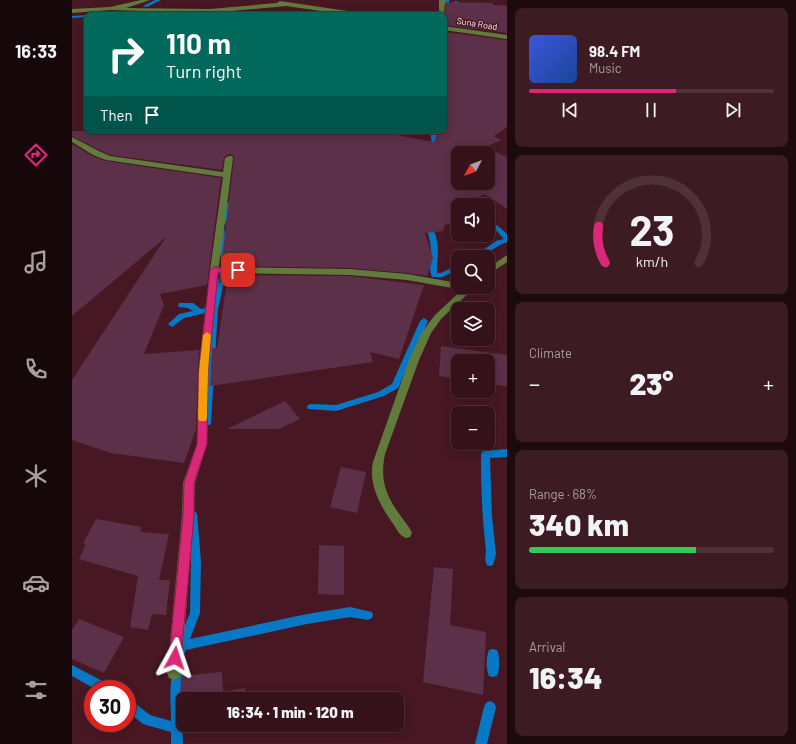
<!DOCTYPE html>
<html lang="en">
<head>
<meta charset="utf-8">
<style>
  body { margin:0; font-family:Barlow,sans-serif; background:#3d1b23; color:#f1f3f6; height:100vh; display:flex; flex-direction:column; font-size:15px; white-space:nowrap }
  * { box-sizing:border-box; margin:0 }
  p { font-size:13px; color:#aa9ea2 }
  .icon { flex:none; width:22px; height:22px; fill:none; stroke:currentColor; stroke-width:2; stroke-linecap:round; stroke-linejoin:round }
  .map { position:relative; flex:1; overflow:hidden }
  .details { display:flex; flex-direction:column; gap:8px; padding:8px; background:#1d0a0e; width:289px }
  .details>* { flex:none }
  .guide { position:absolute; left:12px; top:12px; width:363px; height:122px; border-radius:8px; box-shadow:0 2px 10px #0003,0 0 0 1px #4f3239; background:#00695c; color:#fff; overflow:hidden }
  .needle { width:26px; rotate:229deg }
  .buttons { position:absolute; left:379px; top:146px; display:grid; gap:8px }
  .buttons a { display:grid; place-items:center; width:44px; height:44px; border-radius:8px; background:#35121a; box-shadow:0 2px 10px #0003,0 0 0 1px #4f3239; font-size:20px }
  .speed { position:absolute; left:12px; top:680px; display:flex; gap:8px; font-size:20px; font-weight:700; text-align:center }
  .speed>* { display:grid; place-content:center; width:52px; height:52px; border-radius:50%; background:#35121a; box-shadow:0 2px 10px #0003,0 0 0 1px #4f3239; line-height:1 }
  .speed .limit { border:6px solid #d22; background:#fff; color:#111 }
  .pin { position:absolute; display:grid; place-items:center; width:34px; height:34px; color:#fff; margin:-17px; border-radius:8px; box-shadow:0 2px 6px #0006 }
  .me { position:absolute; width:44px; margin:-22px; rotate:5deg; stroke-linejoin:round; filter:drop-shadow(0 0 3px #0008) }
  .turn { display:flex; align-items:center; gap:14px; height:84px; padding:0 16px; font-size:18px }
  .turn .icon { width:52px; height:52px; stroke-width:2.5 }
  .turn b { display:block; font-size:28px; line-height:34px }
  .then { display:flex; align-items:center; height:38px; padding:0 16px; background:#0003; gap:8px; font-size:15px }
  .big { font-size:30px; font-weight:800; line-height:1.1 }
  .details .widget { flex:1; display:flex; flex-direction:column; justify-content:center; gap:6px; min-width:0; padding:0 14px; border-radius:8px; background:#3d1b23 }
  .details .dial { align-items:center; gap:0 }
  .dial svg { height:104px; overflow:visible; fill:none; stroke:#4f3239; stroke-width:7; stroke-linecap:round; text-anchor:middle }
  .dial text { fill:#f1f3f6; stroke:none }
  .song { display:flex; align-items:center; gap:12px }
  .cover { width:48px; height:48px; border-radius:6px; background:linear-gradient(135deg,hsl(230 70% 55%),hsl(220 70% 35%)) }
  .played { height:4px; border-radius:2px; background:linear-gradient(90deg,#db2777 60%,#4f3239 60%) }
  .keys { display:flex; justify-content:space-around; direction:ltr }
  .heat { display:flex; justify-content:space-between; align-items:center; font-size:22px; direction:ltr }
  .charge { height:6px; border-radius:3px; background:linear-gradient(90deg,#34c759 68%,#4f3239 0) }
  .trip { position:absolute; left:104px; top:692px; width:228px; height:40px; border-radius:8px; background:#35121a; box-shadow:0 2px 10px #0003,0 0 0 1px #4f3239; font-weight:800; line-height:40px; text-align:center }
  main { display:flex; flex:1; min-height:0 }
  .tab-bar { display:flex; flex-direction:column; width:72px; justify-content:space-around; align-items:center; background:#15070a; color:#aa9ea2 }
  .tab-bar .icon { width:28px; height:28px }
  .tab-bar .on { color:#db2777 }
  .tab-bar b { font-size:18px; color:#f1f3f6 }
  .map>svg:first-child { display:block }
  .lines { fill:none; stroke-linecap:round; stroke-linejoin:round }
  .stream { fill:#0678c5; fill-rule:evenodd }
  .building { fill:#5c3048; fill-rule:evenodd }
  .minor { fill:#617b3c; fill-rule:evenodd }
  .route { fill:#db2777; stroke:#8e194d }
  .slow { fill:#f59e0b }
  .labels { text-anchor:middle; stroke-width:3; stroke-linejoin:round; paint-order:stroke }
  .far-street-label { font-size:9px; fill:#fceff1; stroke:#471823 }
</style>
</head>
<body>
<main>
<nav class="tab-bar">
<b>16:33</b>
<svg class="icon on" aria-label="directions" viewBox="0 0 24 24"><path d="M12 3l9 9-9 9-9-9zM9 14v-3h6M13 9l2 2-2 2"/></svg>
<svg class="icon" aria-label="music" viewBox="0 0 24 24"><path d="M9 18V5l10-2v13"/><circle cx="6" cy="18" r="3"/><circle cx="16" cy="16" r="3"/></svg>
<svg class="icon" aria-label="phone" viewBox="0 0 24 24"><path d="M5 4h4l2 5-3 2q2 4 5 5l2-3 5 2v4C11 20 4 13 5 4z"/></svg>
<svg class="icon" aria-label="climate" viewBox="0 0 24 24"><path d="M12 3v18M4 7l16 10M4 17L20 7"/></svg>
<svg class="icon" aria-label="car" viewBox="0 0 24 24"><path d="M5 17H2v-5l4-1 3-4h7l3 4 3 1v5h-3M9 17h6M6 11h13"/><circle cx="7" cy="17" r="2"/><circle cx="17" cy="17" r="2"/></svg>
<svg class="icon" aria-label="filters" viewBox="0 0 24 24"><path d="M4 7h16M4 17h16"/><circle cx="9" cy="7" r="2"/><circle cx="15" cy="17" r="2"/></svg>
</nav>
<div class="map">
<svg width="435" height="744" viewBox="0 0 435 744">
  <rect width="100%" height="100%" fill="#471823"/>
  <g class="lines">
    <!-- stream -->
    <path class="stream" d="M 83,0 L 89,0 L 75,7 L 71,6 Z
      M 373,0 L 377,0 L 377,2 L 381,4 L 383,1 L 387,2 L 382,7 L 373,4 Z
      M 47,13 L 49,13 L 49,15 L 36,15 Z
      M 15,15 L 15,17 L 0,18 L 0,16 L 15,15 L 17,15 Z
      M 358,131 L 364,131 L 366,153 L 364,154 L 361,152 Z
      M 157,202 L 160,204 L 158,215 L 152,226 L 156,265 L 146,309 L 139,423 L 138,425 L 132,425 L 131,423 L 138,312 L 112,318 L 100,327 L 96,324 L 107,314 L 121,311 L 116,308 L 107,307 L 106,305 L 107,303 L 121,303 L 129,309 L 139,307 L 150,265 L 146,226 L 152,215 L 154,204 Z
      M 356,222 L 359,224 L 364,236 L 366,248 L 365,273 L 369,273 L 386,265 L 386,270 L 370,277 L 360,277 C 356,269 360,258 359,249 C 358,240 356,232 353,224 Z
      M 424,225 L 426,226 L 435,234 L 435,242 C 422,246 414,257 401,257 L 424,241 L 432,239 L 421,227 Z
      M 352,318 L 356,321 L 326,388 L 312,396 L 264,411 L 236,409 L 235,407 L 236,405 L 239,404 L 264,405 L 306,392 L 320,384 L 348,321 Z
      M 435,449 L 435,457 L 418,458 L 420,517 L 424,554 L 421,565 L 418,566 L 415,565 C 412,560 414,555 414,550 C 410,518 409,487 409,455 L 410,452 L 413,451 Z
      M 120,510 L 123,511 L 125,514 L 129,561 L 128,613 L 118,639 L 235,614 L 278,607 L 300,612 L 301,615 L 300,618 L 296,620 L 278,617 L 235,624 L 114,650 L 113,653 L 109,654 L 105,653 L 104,646 L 118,613 L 119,561 L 115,514 L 117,511 Z
      M 421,649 L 425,650 C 428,657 428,669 425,676 L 421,677 L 417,676 C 414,669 414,657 417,650 Z
      M 107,664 L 111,665 L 112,669 L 109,690 L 111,744 L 99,744 L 99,732 L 71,724 L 55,711 L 55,698 L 59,700 L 78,715 L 99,721 C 99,703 96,682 103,665 Z
      M 0,665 L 38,685 L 39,689 L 23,689 L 0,676 Z
      M 418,701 L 422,703 L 424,707 L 415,744 L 403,744 L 412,707 L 414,703 Z"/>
  </g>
  <!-- building -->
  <path class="building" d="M 374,2 L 421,3 L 421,5 L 435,6 L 435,33 L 372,25 Z
    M 372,32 L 435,40 L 435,127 L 422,136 L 429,140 L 413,147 L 435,157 L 435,209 L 413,194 L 386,205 L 386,226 L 373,224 L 371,231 L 353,233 L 361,258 L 355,276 L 335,273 L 278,268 L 149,266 L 162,158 L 161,155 L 157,154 L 152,157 L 150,170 L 38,155 L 0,136 L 0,131 L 304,131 L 362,142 L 366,131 L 372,131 ZM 386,153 L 416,153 L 416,183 L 386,183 Z
    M 0,144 L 20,156 L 34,161 L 149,178 L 135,285 L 88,294 L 92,305 L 72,354 L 127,350 L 124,429 L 112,463 L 39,453 L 0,440 L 0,380 L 94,237 L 0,316 Z
    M 147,275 L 278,276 L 352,285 L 327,359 L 298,352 L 301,362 L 138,386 L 140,348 L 145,348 L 155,281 L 147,283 Z
    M 369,346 L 435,355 L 435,386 L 416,384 L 416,361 L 386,361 L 386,379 L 367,376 Z
    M 213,401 L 228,419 L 207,429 L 155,429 Z
    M 269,467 L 294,472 L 285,513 L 258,507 Z
    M 24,519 L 70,527 L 68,532 L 97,534 L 87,580 L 98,580 L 94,615 L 80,614 L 76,630 L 58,627 L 66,576 L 7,559 L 14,544 L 11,543 Z
    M 247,545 L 272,546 L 272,595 L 246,594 Z
    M 362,567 L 381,569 L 378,625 L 414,632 L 411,695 L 351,682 Z
    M 7,619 L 52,637 L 32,673 L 0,659 L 0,630 Z
    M 150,672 L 151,692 L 173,688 L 174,699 L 108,699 L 109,676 Z
    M 116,725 L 166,725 L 117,734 Z"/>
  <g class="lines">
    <!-- minor -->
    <path class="minor" d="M 69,0 L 78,0 L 54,8 L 138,9 L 205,3 L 208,1 L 289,13 L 292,15 L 277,15 L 214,6 L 138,13 L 38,10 L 0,13 L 0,9 L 38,7 Z
      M 367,0 L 373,0 L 372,16 L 367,15 Z
      M 372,26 L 435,35 L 435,39 L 372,30 Z
      M 0,137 L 27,151 L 38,156 L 151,172 L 153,158 L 157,156 L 160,156 L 161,158 L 147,267 L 278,269 L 335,274 L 386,283 L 386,287 L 390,287 L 386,289 L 335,280 L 278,275 L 146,273 L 137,365 L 135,444 L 123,483 L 122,516 L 109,673 L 107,678 L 102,680 L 97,678 L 95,673 L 110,516 L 111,483 L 125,444 L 127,365 L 138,270 L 151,177 L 34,160 L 21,155 L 0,142 Z
      M 435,255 L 435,262 L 416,275 L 416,268 Z
      M 393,287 L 403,287 L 369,319 L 359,333 L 347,360 L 313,454 C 308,479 313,494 328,515 C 332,521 337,526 340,533 L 338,537 L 334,538 C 328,536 325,530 322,525 C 309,507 296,485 301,462 L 337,360 L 350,332 L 363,315 Z"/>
  </g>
  <!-- route -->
  <path class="route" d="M 142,267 L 166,268 L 170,270 L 166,273 L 146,273 L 136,371 L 135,444 L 122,483 L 122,516 L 109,658 L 107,662 L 103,664 L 99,662 L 97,658 L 111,516 L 112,483 L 125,444 L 127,371 L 138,270 Z"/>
  <!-- slow -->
  <path class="slow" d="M 135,332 L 139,335 L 136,371 L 135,418 L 134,421 L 127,421 L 126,418 L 127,371 L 131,335 Z"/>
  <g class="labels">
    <!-- far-street labels -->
    <g class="far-street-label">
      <text transform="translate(405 24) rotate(9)" y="3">Suna Road</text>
    </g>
  </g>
</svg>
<div class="buttons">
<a><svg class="needle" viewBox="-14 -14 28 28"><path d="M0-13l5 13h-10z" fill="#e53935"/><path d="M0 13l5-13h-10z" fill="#aa9ea2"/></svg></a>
<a><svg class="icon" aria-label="sound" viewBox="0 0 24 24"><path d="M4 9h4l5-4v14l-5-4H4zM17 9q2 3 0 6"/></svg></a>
<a><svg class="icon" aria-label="search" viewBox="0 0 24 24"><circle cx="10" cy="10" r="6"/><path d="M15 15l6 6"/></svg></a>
<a><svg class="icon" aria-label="layers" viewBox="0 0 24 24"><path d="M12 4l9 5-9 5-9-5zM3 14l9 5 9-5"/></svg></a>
<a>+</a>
<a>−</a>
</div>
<div class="speed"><div class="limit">30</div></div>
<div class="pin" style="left:166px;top:270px;background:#d93025"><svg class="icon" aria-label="arrive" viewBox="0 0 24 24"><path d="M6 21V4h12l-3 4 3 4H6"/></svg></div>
<svg class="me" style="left:103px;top:658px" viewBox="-20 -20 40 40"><path d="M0-17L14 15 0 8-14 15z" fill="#db2777" stroke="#fff" stroke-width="4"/></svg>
<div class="trip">16:34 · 1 min · 120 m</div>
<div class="guide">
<div class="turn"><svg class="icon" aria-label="right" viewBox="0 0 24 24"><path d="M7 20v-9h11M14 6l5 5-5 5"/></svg><div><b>110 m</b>Turn right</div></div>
<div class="then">Then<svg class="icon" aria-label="arrive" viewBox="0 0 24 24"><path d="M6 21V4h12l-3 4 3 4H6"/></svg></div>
</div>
</div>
<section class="details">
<div class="widget">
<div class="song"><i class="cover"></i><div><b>98.4 FM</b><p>Music</p></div></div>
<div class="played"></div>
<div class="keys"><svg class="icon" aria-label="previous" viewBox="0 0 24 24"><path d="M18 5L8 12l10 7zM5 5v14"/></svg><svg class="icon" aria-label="pause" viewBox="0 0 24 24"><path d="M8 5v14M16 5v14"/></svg><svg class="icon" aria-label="next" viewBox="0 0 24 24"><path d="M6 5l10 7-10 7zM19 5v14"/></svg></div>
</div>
<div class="widget dial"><svg viewBox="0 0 100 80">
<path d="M14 69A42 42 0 1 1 86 69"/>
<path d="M14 69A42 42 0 0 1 9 41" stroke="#db2777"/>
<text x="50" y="56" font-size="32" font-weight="700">23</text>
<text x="50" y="72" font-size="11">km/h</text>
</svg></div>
<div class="widget"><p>Climate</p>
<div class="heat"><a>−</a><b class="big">23°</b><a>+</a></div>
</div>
<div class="widget"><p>Range · 68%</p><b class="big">340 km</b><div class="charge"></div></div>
<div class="widget"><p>Arrival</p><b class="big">16:34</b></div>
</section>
</main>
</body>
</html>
